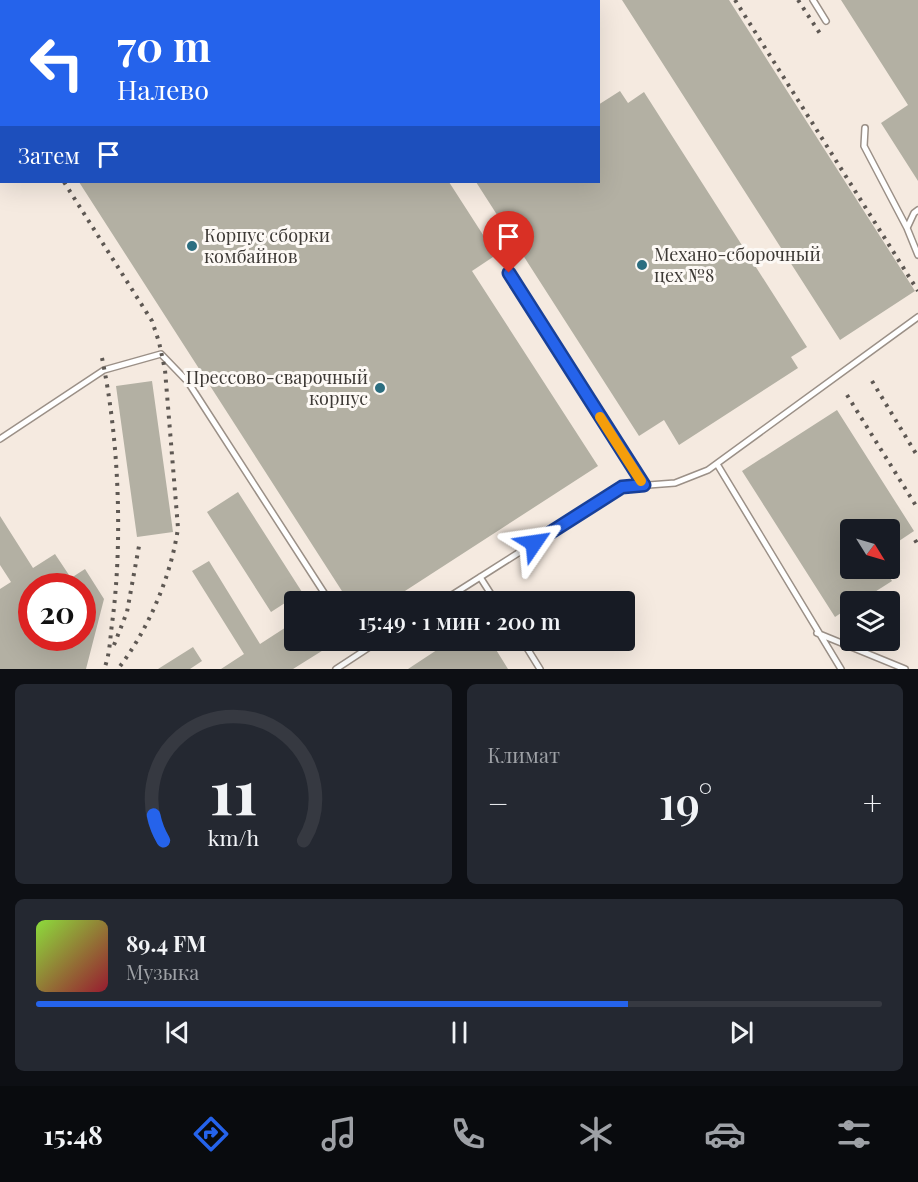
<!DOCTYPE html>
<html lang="ru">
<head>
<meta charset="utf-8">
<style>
  body { margin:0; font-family:"Playfair Display",serif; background:#242831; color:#f1f3f6; height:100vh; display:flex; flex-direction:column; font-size:22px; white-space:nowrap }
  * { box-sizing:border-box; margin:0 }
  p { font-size:20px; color:#9ea1a6 }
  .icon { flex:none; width:33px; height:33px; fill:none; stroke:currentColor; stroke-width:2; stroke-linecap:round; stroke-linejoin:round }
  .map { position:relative; height:669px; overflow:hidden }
  .details { display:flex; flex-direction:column; gap:15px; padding:15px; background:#0d0f14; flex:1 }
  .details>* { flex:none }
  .guide { position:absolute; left:0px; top:0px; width:600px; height:183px; box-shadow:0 6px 24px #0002; background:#2563eb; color:#fff; overflow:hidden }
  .needle { width:39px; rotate:127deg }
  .fabs { position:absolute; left:840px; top:519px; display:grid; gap:12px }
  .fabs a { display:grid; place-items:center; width:60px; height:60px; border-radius:6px; background:#171b24; box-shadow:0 6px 24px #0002; font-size:30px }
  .speed { position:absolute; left:18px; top:573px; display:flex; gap:12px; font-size:30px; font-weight:700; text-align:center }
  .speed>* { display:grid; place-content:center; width:78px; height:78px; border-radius:50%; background:#171b24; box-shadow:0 6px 24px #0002; line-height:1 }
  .speed .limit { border:9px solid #d22; background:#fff; color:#111 }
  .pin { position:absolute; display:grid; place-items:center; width:51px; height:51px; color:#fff; margin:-62px -26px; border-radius:50% 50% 50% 0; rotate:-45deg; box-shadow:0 0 6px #0007 }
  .pin .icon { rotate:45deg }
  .me { position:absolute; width:66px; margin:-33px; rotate:58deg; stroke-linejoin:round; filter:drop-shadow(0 0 4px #0008) }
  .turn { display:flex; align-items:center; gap:21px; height:126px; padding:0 18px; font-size:27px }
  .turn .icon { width:78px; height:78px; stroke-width:2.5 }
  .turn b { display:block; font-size:42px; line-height:51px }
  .then { display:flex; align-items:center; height:57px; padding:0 18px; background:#0003; gap:12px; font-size:22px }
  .big { font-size:45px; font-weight:600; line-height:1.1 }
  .details .tile { flex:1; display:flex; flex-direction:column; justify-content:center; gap:9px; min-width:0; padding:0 21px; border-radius:9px; background:#242831 }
  .details .dial { align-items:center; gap:0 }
  .dial svg { height:156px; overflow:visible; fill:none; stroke:#363941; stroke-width:7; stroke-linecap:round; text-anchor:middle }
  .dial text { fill:#f1f3f6; stroke:none }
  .song { display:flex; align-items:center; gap:18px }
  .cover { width:72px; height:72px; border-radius:9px; background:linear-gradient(135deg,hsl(90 70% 55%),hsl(350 70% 35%)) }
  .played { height:6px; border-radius:3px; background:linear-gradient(90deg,#2563eb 70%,#363941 70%) }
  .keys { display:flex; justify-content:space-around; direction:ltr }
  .heat { display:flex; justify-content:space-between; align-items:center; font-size:33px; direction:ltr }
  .details .tiles { flex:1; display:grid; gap:15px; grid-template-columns:1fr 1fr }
  .tile:last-child { grid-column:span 2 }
  .trip { position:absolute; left:284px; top:591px; width:351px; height:60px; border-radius:6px; background:#171b24; box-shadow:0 6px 24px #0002; font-weight:600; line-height:60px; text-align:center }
  .tab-bar { display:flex; height:96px; justify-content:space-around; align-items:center; background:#090b0e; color:#9ea1a6 }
  .tab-bar .icon { width:42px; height:42px }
  .tab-bar .current { color:#2563eb }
  .tab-bar b { font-size:27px; color:#f1f3f6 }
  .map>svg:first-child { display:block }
  .building { fill:#b3b0a3; fill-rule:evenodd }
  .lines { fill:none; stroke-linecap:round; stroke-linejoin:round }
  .service-casing { stroke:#9b9087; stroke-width:8 }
  .service { stroke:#fff; stroke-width:5 }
  .rail { stroke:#5e5853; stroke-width:4; stroke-dasharray:3 6; stroke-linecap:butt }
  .route-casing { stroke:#184099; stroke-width:15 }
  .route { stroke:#2563eb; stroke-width:10 }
  .slow { stroke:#f59e0b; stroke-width:10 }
  .poi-dot { fill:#2c6e80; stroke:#fdf9f5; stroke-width:2 }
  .labels { text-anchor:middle; stroke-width:6; stroke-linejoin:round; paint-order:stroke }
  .poi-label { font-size:18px; fill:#3d3935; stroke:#fdf9f5; text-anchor:start }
</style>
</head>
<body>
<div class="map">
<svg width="918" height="669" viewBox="0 0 918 669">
  <rect width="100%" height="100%" fill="#f5eae0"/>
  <!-- building -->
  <path class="building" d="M 622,0 L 729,0 L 915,291 L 840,340 Z
    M 841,0 L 918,0 L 918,181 L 881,123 L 908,105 Z
    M 620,91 L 628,103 L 644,92 L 807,347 L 791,357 L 798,368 L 679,445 L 664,420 L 639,436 L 476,182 L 598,182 L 598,105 Z
    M 79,182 L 449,182 L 496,255 L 472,271 L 598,466 L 388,602 L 349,602 Z
    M 152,381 L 173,532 L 137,537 L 116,386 Z
    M 837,410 L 914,531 L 890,547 L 890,530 L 850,530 L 850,568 L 884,568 L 892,581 L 859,602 L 850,602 L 850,607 L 835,617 L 742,471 Z
    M 238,492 L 302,592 L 271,612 L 207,512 Z
    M 0,516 L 33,568 L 55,554 L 71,578 L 85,569 L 104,599 L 86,669 L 0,669 L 0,589 L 11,582 L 0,565 ZM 32,586 L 82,586 L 82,638 L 32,638 Z
    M 209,561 L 260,644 L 294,622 L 294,640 L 320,640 L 325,649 L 293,669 L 221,669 L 244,654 L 192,571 Z
    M 452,640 L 490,640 L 508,669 L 408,669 Z
    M 193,647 L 202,661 L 190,669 L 158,669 Z"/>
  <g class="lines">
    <defs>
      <path id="service" d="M 813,0 L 826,21
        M 865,128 L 864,146 L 907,228
        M 918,210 L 914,213 L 907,228 L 918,255
        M 509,273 L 644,485
        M 0,439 L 104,370 L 161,354 L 188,382 L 330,602
        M 717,464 L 841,669
        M 480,577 L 496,602
        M 441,602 L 622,487 L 675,483 L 708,470 L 918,317
        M 817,633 L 905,669
        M 355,640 L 362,652 L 380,640
        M 522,640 L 540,669
        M 336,669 L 362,652"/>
    </defs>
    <!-- service casing -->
    <use href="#service" class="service-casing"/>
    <!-- service -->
    <use href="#service" class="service"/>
    <!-- rail -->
    <path class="rail" d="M 735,0 L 918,291
      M 798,0 L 821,35
      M 64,182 L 152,321 L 159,342 L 165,370 L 178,528 C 171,577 148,630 118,669
      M 102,358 C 119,439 123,542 112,624 C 110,638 110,655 104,669
      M 872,381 L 918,457
      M 847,395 L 918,509
      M 915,540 L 918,545
      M 114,645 L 127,612 L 139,546"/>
  </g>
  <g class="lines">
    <defs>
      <path id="route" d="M 509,273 L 644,485 L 622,487 L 534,543"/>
    </defs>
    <!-- route casing -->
    <use href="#route" class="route-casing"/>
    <!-- route -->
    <use href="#route" class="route"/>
    <!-- slow -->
    <path class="slow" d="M 600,417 L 641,481"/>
  </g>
  <!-- markers -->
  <g class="poi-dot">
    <circle cx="192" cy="246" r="6"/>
    <circle cx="642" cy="265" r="6"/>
    <circle cx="380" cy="388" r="6"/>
  </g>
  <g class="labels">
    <!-- poi labels -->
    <g class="poi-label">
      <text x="204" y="242">Корпус сборки<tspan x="204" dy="21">комбайнов</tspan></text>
      <text x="654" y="261">Механо-сборочный<tspan x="654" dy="21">цех №8</tspan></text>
      <text x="368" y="384" text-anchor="end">Прессово-сварочный<tspan x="368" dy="21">корпус</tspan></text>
    </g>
  </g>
</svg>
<div class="fabs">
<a><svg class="needle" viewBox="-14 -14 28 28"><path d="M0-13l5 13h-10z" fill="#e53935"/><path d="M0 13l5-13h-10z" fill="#9ea1a6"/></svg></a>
<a><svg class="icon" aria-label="layers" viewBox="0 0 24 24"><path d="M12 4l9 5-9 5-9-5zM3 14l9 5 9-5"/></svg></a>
</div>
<div class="speed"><div class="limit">20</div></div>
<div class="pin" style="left:509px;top:273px;background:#d93025"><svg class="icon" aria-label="arrive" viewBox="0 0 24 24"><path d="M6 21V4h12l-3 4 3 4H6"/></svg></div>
<svg class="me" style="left:534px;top:543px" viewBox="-20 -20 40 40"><path d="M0-17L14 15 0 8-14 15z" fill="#2563eb" stroke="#fff" stroke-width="4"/></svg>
<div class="trip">15:49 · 1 мин · 200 m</div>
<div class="guide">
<div class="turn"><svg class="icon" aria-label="left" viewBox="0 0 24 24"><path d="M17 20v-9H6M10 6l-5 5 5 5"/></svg><div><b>70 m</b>Налево</div></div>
<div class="then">Затем<svg class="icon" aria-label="arrive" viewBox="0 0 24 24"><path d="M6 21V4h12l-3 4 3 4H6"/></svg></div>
</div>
</div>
<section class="details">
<div class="tiles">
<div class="tile dial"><svg viewBox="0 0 100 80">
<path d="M14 69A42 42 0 1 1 86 69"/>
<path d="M14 69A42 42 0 0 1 9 56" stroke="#2563eb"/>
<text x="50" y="56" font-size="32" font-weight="700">11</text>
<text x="50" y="72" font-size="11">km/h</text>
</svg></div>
<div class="tile"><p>Климат</p>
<div class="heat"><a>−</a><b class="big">19°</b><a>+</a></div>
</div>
<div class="tile">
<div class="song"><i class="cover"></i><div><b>89.4 FM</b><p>Музыка</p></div></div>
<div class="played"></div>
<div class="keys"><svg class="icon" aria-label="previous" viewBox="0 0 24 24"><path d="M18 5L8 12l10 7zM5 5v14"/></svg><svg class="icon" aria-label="pause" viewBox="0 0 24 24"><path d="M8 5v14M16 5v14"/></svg><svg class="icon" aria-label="next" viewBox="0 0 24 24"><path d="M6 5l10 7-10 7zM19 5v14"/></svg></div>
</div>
</div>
</section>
<nav class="tab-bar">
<b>15:48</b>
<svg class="icon current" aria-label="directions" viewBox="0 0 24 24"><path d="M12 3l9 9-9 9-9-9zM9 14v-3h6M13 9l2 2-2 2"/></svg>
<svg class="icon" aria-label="music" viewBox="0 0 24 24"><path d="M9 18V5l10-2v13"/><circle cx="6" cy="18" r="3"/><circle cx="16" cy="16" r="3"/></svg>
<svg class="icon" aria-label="phone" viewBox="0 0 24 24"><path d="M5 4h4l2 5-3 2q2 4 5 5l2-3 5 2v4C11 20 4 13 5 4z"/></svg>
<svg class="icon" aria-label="climate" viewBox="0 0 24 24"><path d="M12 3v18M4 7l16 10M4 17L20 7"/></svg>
<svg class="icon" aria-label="car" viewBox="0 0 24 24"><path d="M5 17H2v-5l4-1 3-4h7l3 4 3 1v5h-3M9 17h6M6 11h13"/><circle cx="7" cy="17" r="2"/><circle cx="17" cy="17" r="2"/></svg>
<svg class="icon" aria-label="filters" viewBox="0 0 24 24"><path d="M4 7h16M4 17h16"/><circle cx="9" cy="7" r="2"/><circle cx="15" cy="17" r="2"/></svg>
</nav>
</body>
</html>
